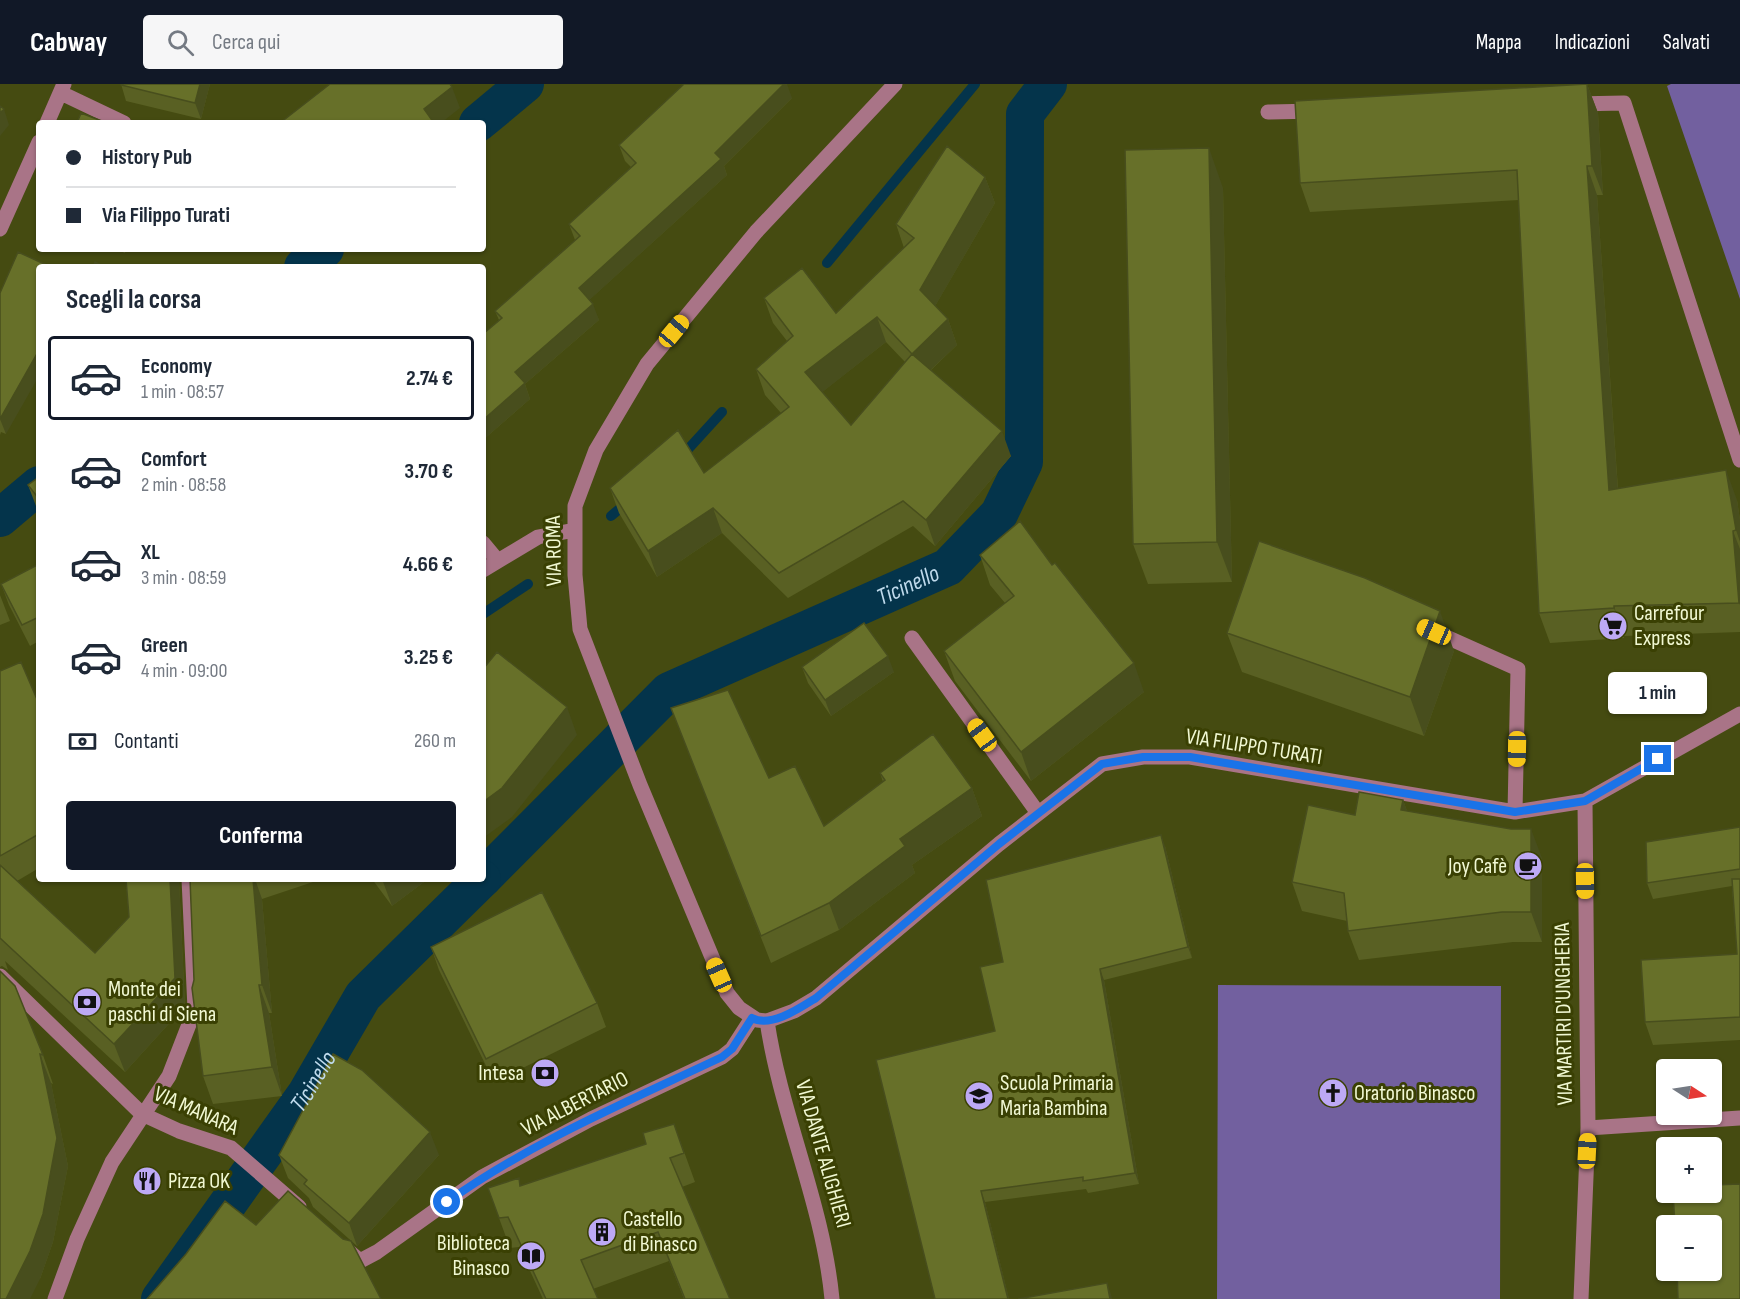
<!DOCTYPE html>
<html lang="it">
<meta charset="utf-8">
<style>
:root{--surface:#fff;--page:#f6f6f7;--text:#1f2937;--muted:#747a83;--line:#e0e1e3;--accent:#111827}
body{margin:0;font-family:"Sofia Sans Condensed",sans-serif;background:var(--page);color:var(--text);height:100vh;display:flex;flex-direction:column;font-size:22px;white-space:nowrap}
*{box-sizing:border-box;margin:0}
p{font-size:20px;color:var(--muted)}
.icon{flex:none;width:33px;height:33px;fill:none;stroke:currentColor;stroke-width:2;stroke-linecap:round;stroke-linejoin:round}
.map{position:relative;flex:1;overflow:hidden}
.details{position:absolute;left:36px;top:180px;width:450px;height:618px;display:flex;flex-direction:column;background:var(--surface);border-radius:6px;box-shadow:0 2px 4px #0004}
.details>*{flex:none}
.hud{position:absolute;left:36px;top:36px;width:450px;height:132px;border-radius:6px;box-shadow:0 2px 4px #0004;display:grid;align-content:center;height:132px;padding:0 30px;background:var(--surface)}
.needle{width:39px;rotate:102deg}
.fabs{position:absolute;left:1656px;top:975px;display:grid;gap:12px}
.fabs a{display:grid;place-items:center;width:66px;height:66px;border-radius:6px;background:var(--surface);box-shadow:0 2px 4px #0004;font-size:30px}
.end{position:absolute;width:27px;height:27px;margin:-14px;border:8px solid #1a73e8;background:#fff;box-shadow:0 0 0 3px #fff}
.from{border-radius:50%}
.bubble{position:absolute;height:42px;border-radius:6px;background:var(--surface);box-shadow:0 2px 4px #0004;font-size:20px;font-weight:700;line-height:42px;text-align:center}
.car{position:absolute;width:18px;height:36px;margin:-18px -9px;border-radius:8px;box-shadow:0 0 4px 2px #0007;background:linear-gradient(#f5c518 24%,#345 0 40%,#f5c518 0 76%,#345 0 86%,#f5c518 0)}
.hud b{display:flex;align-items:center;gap:21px;height:57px;font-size:22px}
.hud b+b{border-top:2px solid var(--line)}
.hud i{width:15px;height:15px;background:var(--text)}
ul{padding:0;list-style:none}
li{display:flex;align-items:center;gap:18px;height:84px;margin:0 12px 9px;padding:0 18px;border:3px solid transparent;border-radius:6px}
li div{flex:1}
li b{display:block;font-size:22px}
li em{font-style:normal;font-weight:700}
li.current{border-color:var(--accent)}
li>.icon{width:54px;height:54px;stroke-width:1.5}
h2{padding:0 30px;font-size:27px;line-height:72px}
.pay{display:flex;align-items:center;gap:15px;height:66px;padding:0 30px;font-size:22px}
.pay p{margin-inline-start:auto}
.cta{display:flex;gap:12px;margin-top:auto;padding:12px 30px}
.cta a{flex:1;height:69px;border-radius:6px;background:var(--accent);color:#fff;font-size:24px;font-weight:700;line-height:69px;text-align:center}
header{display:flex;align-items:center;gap:36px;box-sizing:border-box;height:84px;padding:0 30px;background:var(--accent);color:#fff}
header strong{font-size:28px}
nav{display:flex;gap:33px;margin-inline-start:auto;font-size:21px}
.search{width:420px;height:54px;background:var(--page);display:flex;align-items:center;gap:15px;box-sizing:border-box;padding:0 21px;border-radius:6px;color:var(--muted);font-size:22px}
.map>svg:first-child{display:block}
</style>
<header>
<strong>Cabway</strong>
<div class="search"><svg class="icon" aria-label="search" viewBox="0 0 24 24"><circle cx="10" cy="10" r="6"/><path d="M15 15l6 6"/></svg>Cerca qui</div>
<nav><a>Mappa</a><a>Indicazioni</a><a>Salvati</a></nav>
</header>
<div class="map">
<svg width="1740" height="1215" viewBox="0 0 1740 1215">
<rect width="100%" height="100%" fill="#454b11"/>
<path fill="#72609f" d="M1671,0H1740V215L1667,2Z
M1218,901L1501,902L1500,1215H1217Z"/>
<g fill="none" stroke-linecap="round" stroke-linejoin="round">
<path stroke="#04344b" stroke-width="10" d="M827,179L975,0
M680,374L722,328
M611,432L629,417
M483,530L528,500"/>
<g stroke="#04344b" stroke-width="38">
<path d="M478,39L525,0"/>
<path d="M303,183L325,165"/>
<path d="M0,434L39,401"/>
<path id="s1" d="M483,794L669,607L948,483L999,430L1024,378L1025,30L1048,0"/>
<path id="s2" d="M160,1215L306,1010L363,912L482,795"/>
</g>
<path stroke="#a97487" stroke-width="15" d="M895,0L756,148L647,280L596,366L575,422V491L580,545L640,701L727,909L739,924L757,936L767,937L794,927L816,914L999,760L1102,680L1143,673H1190L1515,728L1585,717L1740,630
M61,9L124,39
M1574,20L1624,19L1740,376
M1268,28L1316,27
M47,39L64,0
M0,145L39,58
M483,459L498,477
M483,486L538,453L575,446
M1433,547L1518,585L1515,728
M912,554L1038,729
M0,892L142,1030L179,1047L231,1064L299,1123
M767,937C781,1031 823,1120 832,1215
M1588,1044L1740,1034
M346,1165L360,1177L377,1168L482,1093L591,1035L722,973L732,965L752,934
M55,1215L77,1155L112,1078L169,992L195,925L189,795
M1581,1215L1588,1044L1585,717"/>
</g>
<path fill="#596023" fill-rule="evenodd" d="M121,0H210L201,35L126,17Z
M1587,0L1598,29L1603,111H1597L1618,404L1737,416L1740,436V548L1624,552V554L1550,559L1539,529L1519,116L1310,128L1300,99Z
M792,14L724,82L727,91L589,216L599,236L525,300L530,315L483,356V250L499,236L495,227L575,156L569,140L631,83L625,77L619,61Z
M985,93L995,119L935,222L948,235L957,261L931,286L1011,372L935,462L913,442L788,514L722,449L657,493L619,429L610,404L704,389L781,329L765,311L756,285L787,257L773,239L764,214L836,229L904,164L896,140ZM886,258L905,278L851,341L822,308Z
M1223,104L1232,498L1148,500L1133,460Z
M115,165H126L125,169Z
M0,209L6,350L1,348L0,351Z
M39,393V426L36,422L28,401Z
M980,471L1144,608L1031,697L955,597L944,567L1005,519L990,501Z
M39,480V557L30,562L9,521L1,500Z
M0,511L10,537L0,541Z
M1227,549L1454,567L1424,652L1242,588Z
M802,583L894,588L831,632L808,599Z
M0,587L39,620V784L17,797L95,869L129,833L126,795H179L185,922L125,988L5,877L8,886L2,882L0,883Z
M671,624L769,694L824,742L883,698L880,689L972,704L982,732L912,781L915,789L839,846L771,879Z
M1403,716L1407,727L1542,774V858H1513L1359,876L1348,847L1347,837L1302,827L1292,798L1355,731Z
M1740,743V956L1653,961L1645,938L1737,870L1732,802L1653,815L1647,799Z
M1165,762L1192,874L1104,896L1139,1100L1088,1109L1086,1105L985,1118L1009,1215H935L995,947Z
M190,795H322L262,815L272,929H269L282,1012L213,1020L203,992L194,896Z
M372,795H428L392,822Z
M431,863L597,919L606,943L494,998L439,886Z
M0,887L43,971L53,1000L51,999L68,1082L53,1158L40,1195Z
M674,1040L695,1098L682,1103L730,1215H684L669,1177L593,1205L598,1215H543L519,1163L510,1164L488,1104L522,1101L646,1060Z
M279,1071H439L357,1162L313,1123L309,1114L288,1094Z"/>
<path fill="#484e1d" d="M200,0H210L201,35L195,19Z
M784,0H787L792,14L724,82L727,91L585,220L579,204Z
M1587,0L1598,29L1603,111L1592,82Z
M452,3L460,24L441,39H429L424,25Z
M4,25L9,41L0,52V29Z
M1209,64L1223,104L1232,498L1217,458Z
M1587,82L1597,111L1620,435L1609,406Z
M985,93L995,119L930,231L920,206Z
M593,220L599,236L525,300L530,315L483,356V336L515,288Z
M877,233L886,258L815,314L805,288Z
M948,235L957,261L921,295L912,270Z
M39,266V292L6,350L0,335Z
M1002,347L1011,372L935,462L926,436Z
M1726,386L1737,416L1740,436V458L1736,446Z
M713,424L722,449L657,493L648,467Z
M1733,447L1740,465V521L1739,519Z
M1614,522L1624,552V554L1614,524Z
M1440,527L1454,567L1424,652L1410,613Z
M888,572L894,588L831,632L825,616Z
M1134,579L1144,608L1031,697L1021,668Z
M567,623L577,651L512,733L483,754V718Z
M972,704L982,732L912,781L915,789L839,846L829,819L900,755Z
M1403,716L1414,745L1401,726Z
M1531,745L1542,774V858L1531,828Z
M1161,751L1165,762L1192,874L1188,863Z
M170,795H179L185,922L125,988L114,960Z
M253,795H255L262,815L272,929L262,901Z
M382,795H428L392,822Z
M1100,885L1104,896L1139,1100L1135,1089Z
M259,901L269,929L282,1012L272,983Z
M40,970L51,999L68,1082L53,1158L40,1195L30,1215H6Z
M430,1048L439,1071L357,1162L349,1139Z
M981,1107L985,1118L1009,1215H1008Z
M1107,1199L1111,1210L1112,1215H1110Z"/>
<path fill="#677029" stroke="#484e1d" stroke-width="1.5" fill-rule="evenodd" d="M121,0H200L195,19L121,1Z
M330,0H450L452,3L424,25L434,39H280Z
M684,0H784L715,69L721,75L579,204L593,220L515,288L525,299L483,336V250L502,234L495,227L580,152L569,140L636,79L619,61Z
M1587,0L1592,82H1587L1609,406L1726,386L1736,446L1733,447L1739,519L1614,522V524L1539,529L1517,86L1300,99L1295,17Z
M0,22L4,25L0,29Z
M81,29L107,39H77Z
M947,62L985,93L920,206L948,235L912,270L1002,347L926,436L903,417L779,489L713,424L648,467L610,404L678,346L704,389L789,323L756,285L793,252L764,214L802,184L836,229L914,154L896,140ZM877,233L912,270L851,341L805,288Z
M1209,64L1217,458L1133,460L1125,66Z
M18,168L51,183H39V266L0,335V209Z
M95,178L105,183H93Z
M39,393V415L28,401Z
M1020,437L1052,481L1055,479L1134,579L1021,668L944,567L1014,512L980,471Z
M1259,457L1365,494L1440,527L1410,613L1227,549Z
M39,480V533L22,541L1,500Z
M864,539L888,572L825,616L802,583Z
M497,568L567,623L502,704L483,718V585Z
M21,578L39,620V750L0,772V587Z
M728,606L769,694L795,682L824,742L885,696L880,689L933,650L972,704L900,755L905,762L829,819L761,852L671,624Z
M1359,708L1403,716L1401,726L1511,745H1531V828H1502L1348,847L1344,809L1292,798L1308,721L1355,731Z
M1740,743V785L1647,799L1646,758Z
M1161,751L1188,863L1100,885L1135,1089L1083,1097V1093L981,1107L1008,1215H935L876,976L995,947L980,883L1003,878L986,796Z
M0,781L95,869L129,833L126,795H170L175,894L114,960L0,854Z
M190,795H253L262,901H259L272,983L203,992L192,904L194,896Z
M1732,795H1740V933L1645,938L1641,876L1737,870Z
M542,808L597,919L486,975L431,863Z
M0,887L15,902L43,971L40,970L57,1054L43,1130L30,1167L6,1215H0Z
M333,970L362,986L430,1048L349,1139L304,1100L307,1096L279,1071Z
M674,1040L684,1069L670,1074L730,1215H685L658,1148L581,1176L598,1215H546L508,1133L499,1134L488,1104L519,1094L520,1102L646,1060L643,1049Z
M1740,1100V1215H1678L1677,1186H1712V1142H1675L1673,1108H1712V1101Z
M288,1107L343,1155L351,1157L381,1215H147L186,1170L225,1117L256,1141Z
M1107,1199L1110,1215H1018Z"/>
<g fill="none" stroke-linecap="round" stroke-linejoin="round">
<path stroke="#1a73e8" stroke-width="8" d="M447,1118C531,1058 629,1017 722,973L732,965L752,934C771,944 800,924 816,914L999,760L1102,680L1143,673H1190L1515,728L1585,717L1658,675"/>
</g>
<defs>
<g id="supermarket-disc" transform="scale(1.5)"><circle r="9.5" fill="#bda9f5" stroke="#3a4003"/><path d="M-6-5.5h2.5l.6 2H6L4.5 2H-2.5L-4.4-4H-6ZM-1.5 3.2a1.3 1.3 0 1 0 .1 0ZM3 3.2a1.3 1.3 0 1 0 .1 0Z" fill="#111"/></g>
<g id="cafe-disc" transform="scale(1.5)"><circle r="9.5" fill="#bda9f5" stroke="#3a4003"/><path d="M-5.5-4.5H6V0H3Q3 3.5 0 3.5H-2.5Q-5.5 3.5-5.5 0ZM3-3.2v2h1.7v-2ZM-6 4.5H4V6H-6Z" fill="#111"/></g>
<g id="bank-disc" transform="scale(1.5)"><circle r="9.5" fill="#bda9f5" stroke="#3a4003"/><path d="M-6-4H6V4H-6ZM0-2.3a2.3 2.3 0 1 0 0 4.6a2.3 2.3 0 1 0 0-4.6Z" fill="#111"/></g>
<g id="church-disc" transform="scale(1.5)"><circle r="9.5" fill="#bda9f5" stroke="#3a4003"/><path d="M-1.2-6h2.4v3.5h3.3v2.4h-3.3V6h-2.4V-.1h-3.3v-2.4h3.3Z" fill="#111"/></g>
<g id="school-disc" transform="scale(1.5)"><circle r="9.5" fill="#bda9f5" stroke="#3a4003"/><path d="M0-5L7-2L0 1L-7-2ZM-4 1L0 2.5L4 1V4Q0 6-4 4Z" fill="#111"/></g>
<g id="restaurant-disc" transform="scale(1.5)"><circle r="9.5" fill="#bda9f5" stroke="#3a4003"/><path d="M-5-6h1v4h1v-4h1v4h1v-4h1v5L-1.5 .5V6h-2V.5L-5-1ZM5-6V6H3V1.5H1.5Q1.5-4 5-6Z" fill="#111"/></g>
<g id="building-disc" transform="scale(1.5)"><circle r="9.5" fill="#bda9f5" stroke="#3a4003"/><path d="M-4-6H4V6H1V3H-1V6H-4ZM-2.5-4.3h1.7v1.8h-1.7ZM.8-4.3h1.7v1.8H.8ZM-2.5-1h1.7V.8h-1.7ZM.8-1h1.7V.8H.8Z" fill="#111"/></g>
<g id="library-disc" transform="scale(1.5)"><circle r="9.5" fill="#bda9f5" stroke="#3a4003"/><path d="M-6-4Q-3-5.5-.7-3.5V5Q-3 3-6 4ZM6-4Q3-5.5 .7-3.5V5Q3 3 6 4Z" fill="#111"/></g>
</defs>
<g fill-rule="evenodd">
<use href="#supermarket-disc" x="1613" y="542"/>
<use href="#cafe-disc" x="1528" y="782"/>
<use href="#bank-disc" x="87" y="918"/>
<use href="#bank-disc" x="545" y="989"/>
<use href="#church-disc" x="1333" y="1009"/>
<use href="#school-disc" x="979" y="1012"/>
<use href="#restaurant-disc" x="147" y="1097"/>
<use href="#building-disc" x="602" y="1148"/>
<use href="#library-disc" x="531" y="1172"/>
</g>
<g text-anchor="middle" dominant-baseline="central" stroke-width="6" stroke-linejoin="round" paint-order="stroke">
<g font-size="22" fill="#f1f8d3" stroke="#3a4003">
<text transform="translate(554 467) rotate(-91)">VIA ROMA</text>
<text transform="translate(1254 663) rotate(9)">VIA FILIPPO TURATI</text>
<text transform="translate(1564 930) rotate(-91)">VIA MARTIRI D'UNGHERIA</text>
<text transform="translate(575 1020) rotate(-27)">VIA ALBERTARIO</text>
<text transform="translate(196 1027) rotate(24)">VIA MANARA</text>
<text transform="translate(823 1070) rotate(74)">VIA DANTE ALIGHIERI</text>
</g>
<g font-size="22" fill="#f1f8d3" stroke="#3a4003" text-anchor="start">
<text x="1634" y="529">Carrefour<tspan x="1634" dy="25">Express</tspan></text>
<text x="1507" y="782" text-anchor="end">Joy Cafè</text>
<text x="108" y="905">Monte dei<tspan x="108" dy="25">paschi di Siena</tspan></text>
<text x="524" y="989" text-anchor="end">Intesa</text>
<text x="1000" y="999">Scuola Primaria<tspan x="1000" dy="25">Maria Bambina</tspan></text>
<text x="1354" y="1009">Oratorio Binasco</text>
<text x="168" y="1097">Pizza OK</text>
<text x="623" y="1135">Castello<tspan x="623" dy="25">di Binasco</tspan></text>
<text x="510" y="1159" text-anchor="end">Biblioteca<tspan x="510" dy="25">Binasco</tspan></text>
</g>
<g font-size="24" font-style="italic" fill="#bfdaec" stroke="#3a4003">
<text stroke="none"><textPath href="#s1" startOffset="525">Ticinello</textPath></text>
<text stroke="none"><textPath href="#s2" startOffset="266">Ticinello</textPath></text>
</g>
</g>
</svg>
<div class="fabs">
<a><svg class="needle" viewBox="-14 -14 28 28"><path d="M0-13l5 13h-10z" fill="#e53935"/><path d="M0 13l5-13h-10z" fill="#747a83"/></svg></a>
<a>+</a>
<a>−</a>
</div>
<i class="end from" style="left:447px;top:1118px"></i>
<i class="end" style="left:1658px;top:675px"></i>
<div class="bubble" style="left:1608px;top:588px;width:99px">1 min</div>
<i class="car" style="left:674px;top:247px;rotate:40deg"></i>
<i class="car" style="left:1434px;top:548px;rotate:294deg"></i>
<i class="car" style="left:982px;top:651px;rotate:324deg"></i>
<i class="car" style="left:1517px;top:665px;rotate:181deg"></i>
<i class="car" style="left:1585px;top:797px;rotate:179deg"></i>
<i class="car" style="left:719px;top:891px;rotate:336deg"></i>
<i class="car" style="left:1587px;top:1067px;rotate:3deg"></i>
<div class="hud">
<b><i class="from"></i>History Pub</b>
<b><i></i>Via Filippo Turati</b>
</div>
<section class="details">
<h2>Scegli la corsa</h2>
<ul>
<li class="current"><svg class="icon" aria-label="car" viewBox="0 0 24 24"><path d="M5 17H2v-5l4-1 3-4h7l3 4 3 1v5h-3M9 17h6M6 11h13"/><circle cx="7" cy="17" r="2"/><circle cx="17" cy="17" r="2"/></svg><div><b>Economy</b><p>1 min · 08:57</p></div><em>2.74 €</em></li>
<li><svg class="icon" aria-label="car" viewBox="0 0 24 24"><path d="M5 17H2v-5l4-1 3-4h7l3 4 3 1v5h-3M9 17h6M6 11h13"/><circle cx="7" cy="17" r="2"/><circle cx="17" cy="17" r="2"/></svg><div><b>Comfort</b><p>2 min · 08:58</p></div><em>3.70 €</em></li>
<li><svg class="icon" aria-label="car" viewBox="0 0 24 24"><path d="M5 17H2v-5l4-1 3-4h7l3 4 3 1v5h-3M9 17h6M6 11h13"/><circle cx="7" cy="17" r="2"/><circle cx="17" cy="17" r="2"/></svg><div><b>XL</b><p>3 min · 08:59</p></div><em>4.66 €</em></li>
<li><svg class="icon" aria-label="car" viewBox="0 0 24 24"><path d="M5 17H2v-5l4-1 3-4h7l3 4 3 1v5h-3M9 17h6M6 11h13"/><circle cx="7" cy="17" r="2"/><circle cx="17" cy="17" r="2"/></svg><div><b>Green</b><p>4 min · 09:00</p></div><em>3.25 €</em></li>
</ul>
<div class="pay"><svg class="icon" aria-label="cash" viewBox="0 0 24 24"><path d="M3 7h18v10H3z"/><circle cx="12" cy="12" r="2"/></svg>Contanti<p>260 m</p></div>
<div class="cta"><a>Conferma</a></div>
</section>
</div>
